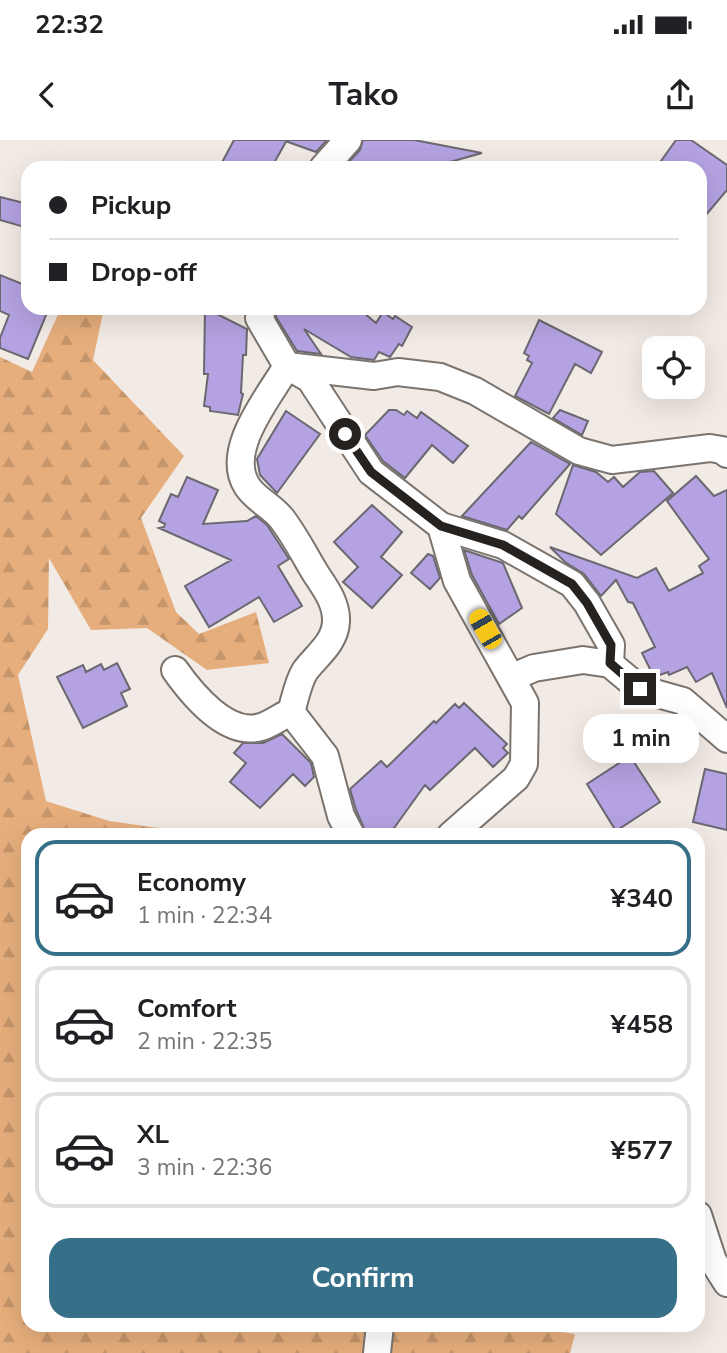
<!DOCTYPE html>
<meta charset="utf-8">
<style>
:root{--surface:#fff;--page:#f2f2f2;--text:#202124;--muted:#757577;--line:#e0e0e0;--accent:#366f88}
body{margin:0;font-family:"Nunito Sans",sans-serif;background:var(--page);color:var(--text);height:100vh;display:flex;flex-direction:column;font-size:26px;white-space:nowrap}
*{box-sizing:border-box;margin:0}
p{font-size:23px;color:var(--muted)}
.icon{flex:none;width:38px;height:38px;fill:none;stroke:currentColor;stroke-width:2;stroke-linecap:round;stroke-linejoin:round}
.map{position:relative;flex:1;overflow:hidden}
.drawer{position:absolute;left:21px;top:688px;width:684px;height:504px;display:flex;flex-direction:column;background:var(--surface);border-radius:21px;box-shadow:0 7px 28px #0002}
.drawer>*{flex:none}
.banner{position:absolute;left:21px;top:21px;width:686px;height:154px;border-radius:21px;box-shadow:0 7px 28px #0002;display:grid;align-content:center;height:154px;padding:0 28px;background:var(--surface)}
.tools{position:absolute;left:642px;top:196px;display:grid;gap:14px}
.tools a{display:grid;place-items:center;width:63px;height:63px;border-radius:14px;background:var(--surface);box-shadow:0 7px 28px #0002;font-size:35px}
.end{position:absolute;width:32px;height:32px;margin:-16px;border:9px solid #252220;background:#fff;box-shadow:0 0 0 4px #fff}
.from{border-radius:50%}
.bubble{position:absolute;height:49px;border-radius:21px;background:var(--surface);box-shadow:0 7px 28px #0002;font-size:23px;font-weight:700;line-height:49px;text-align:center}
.car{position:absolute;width:21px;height:42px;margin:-21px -10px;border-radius:9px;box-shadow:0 0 5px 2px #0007;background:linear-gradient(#f5c518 24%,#345 0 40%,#f5c518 0 76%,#345 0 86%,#f5c518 0)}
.banner b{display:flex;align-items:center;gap:24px;height:66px;font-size:26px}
.banner b+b{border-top:2px solid var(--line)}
.banner i{width:18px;height:18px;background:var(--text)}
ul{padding:12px 0 0;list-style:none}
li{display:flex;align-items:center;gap:21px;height:116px;margin:0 14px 10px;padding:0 14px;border:4px solid var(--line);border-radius:21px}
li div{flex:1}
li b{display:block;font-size:26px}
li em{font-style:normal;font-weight:700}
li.current{border-color:var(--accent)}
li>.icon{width:63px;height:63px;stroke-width:1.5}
.cta{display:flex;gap:14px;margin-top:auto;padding:14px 28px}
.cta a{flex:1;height:80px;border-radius:21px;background:var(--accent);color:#fff;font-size:28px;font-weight:700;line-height:80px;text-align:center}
.status{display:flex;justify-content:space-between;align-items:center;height:49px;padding:0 35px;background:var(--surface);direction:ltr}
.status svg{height:19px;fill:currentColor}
header{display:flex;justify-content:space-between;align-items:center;height:91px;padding:0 28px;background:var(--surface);font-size:32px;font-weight:700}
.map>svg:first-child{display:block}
</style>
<div class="status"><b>22:32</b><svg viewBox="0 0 49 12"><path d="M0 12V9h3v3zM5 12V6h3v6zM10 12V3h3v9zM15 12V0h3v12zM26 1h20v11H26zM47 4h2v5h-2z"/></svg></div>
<header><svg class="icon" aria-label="back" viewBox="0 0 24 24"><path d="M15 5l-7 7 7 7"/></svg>Tako<svg class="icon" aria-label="share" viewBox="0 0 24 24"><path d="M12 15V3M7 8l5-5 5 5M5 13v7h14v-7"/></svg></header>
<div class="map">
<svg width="727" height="1213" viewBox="0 0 727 1213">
<defs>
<pattern id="forest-firs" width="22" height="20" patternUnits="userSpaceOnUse" patternTransform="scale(1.75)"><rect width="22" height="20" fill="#e6ae7c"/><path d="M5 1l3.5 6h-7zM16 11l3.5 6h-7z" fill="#c5956b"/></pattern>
</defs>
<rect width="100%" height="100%" fill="#f2eae4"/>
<path fill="url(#forest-firs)" d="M61,168H104L93,220L184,316L141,378L176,472L199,494L256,472L269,523L207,530L147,488L91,490L49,418L48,489L18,535L46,661L109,681L208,695H28V1185H529L534,1188L575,1194L570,1213H0V217L32,232Z"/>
<path fill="#b4a2e2" stroke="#6a6870" stroke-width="2" d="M234,0H287L274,23L271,22L268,28H219Z
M288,0H327L316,12L288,2Z
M363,0H414L482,13L439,25V28H357L347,24L360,10Z
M676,0H691L727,25V50L700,82V28H656Z
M0,57L28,64V88L0,80Z
M28,131V168H49L28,219L0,208V198L9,175L0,171V135L22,144Z
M205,168L247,189L246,215H243L241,253L243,254L238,275L210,271V267L204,266L208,234H204Z
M278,168H358L376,183L383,172L393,179L395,176L412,187L402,206L399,204L390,217L379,212L374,220L351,217L304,189L321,214L297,211L276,177Z
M539,180L602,212L591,233L575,224L549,274L515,256L532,223L527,220L529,216L524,213Z
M389,270H396L404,275L407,271L417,278L421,272L468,306L453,323L432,305L405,338L383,321L365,295Z
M560,270L588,281L582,295L553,278Z
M286,271L320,294L277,353L260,335L257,319Z
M531,302L570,324L522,379L519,376L507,390L462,376Z
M573,325L596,332L608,342L614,337L623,347L640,332L654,331L673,353L601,415L556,374Z
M696,336L714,356L727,350V568L712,533L696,542L687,527L669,535L668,532L654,537L642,513L655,507L633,463L628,462L616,440L601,456L584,434L565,422L550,407L637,438L656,428L669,451L703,433L699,426L709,419L667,361Z
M187,337L218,350L203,384L247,381L256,376L267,385L289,419L278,426L302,466L274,482L259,457L209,487L185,446L231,420L159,388L164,387L165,384L159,381L171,354L178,357Z
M372,365L402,392L381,417L402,435L372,468L343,442L358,427L334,402Z
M464,410L503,423L522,468L499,484L472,435Z
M428,414L433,416L440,438L430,449L411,433Z
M117,523L130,549L121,553L127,566L83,588L57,537L83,525L86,532L101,524L104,530Z
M464,563L507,604L503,608L508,613L493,627L475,608L430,650L425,645L389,695H367L356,670L350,649L381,621L387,627L434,581L436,583L455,564L459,568Z
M282,594L311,623L314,637L305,646L293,634L260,668L230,642L246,623L234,613L243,603H263Z
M630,616L660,662L616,691L587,644Z
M705,629L727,634V690L693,682Z"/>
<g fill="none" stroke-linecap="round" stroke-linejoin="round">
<g stroke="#7b746e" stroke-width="30">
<path id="minor" d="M323,28L348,0
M263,168L259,178L287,226L310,239L371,332L441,386L503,405L572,444L587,463L611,505L610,524
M441,386L457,441L525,563L524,624L516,638L451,695
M175,530C192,554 227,597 261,587C271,584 281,576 291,572L325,616L341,676L351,695
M513,537L534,528L583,520L610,524L640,549L683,561L727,599
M291,572C295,559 298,542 305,531C316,516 335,503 336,482C337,464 326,449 316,434C305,416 295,396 282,379C272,366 256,360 247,346C224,310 269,257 287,226L374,236L398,232L440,237L475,251L579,311L612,320L710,308L722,310L727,314
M698,1075L713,1121L727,1143
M377,1213L380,1185"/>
</g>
<use href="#minor" stroke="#fff" stroke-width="26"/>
</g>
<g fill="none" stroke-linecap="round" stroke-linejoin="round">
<path stroke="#252220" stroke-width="9" d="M345,294L371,332L441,386L503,405L572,444L587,463L611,505L610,523L640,549"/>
</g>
</svg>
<div class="tools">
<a><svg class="icon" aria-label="locate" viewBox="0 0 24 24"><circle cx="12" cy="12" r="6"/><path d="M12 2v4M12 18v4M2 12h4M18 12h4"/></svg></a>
</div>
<i class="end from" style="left:345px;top:294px"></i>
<i class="end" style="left:640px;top:549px"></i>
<div class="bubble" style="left:583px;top:574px;width:116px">1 min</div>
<i class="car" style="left:485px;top:489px;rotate:330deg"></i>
<div class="banner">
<b><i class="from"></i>Pickup</b>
<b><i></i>Drop-off</b>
</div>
<section class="drawer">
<ul>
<li class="current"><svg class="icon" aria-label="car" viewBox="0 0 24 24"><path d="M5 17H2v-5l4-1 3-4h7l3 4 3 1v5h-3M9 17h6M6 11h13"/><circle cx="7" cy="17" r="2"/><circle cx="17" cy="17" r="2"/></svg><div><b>Economy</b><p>1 min · 22:34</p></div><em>¥340</em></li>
<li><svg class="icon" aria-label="car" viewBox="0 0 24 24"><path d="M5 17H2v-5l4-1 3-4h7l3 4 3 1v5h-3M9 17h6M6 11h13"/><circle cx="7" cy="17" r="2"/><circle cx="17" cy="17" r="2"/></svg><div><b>Comfort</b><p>2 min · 22:35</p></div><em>¥458</em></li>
<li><svg class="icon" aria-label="car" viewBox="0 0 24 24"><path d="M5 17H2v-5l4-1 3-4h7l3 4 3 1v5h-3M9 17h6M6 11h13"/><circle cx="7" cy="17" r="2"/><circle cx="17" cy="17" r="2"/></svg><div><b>XL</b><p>3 min · 22:36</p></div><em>¥577</em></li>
</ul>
<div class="cta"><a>Confirm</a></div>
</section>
</div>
